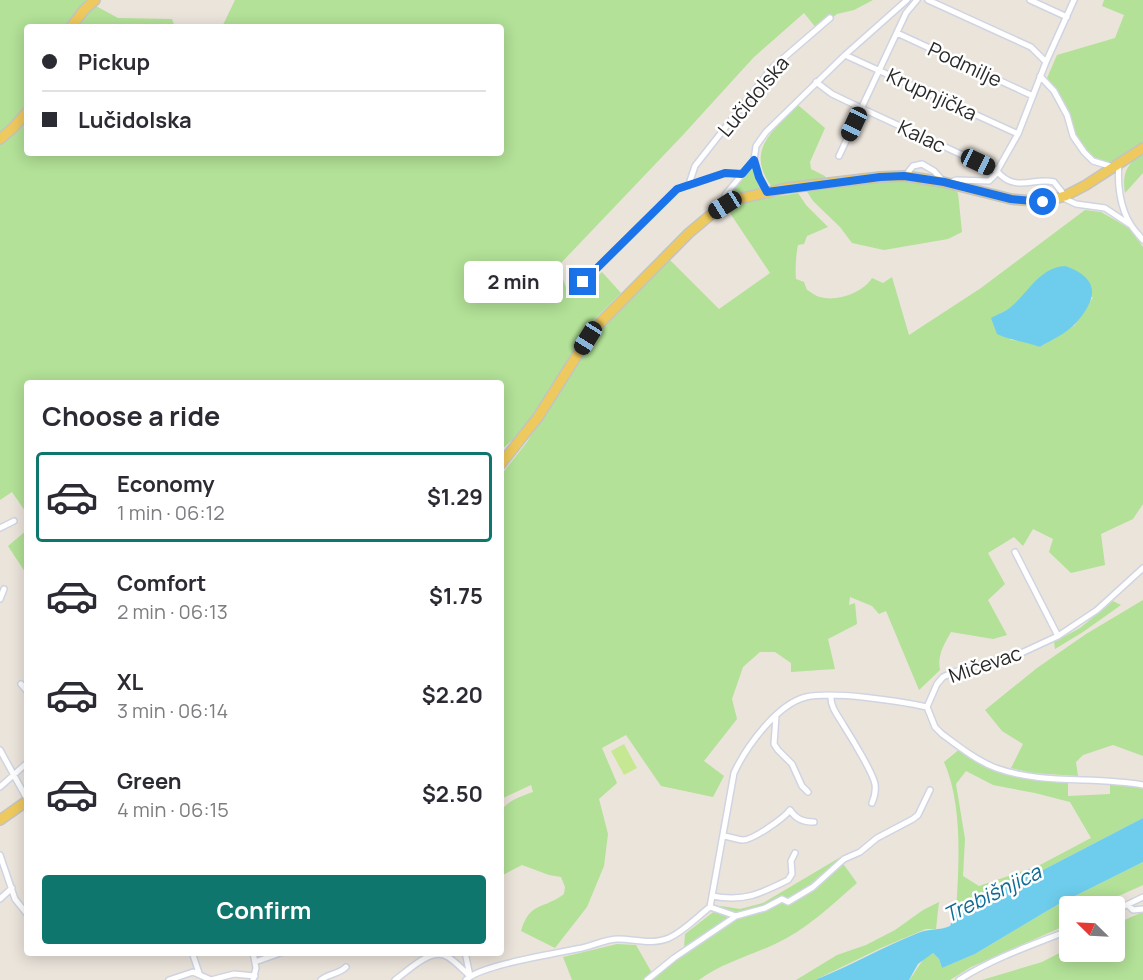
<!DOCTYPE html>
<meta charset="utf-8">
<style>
:root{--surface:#fff;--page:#f2f2f3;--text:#2b2b33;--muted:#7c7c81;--line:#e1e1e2;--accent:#0f766e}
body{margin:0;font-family:Manrope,sans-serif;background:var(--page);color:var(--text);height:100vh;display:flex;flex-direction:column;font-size:22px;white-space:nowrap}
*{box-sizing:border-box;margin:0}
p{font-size:20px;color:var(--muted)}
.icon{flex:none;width:33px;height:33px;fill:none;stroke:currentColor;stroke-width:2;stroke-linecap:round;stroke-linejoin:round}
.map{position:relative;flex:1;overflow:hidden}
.details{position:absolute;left:24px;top:380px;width:480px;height:576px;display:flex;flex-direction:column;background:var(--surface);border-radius:6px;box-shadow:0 3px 15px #0003}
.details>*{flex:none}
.banner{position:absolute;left:24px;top:24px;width:480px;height:132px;border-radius:6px;box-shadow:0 3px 15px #0003;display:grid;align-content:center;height:132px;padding:0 18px;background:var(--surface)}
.needle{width:39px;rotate:294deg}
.fabs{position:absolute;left:1059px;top:896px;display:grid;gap:12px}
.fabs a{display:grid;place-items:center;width:66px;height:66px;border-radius:6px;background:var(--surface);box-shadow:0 3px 15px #0003;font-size:30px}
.end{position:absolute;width:27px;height:27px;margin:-14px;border:8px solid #1a73e8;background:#fff;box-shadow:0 0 0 3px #fff}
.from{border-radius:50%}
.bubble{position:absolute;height:42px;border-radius:6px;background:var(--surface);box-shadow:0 3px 15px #0003;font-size:20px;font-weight:700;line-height:42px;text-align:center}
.car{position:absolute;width:18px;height:36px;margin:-18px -9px;border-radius:8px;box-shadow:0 0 4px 2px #0007;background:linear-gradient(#222 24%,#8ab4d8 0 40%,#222 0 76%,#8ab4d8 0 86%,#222 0)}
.banner b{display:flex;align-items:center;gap:21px;height:57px;font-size:22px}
.banner b+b{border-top:2px solid var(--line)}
.banner i{width:15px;height:15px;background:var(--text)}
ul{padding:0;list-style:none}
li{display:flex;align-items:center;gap:18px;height:90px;margin:0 12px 9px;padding:0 6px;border:3px solid transparent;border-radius:6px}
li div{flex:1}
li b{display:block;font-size:22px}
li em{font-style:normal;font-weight:700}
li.current{border-color:var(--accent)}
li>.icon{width:54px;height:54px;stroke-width:1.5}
h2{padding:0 18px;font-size:27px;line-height:72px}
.action{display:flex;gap:12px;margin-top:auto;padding:12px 18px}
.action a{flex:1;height:69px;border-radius:6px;background:var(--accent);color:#fff;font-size:24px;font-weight:700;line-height:69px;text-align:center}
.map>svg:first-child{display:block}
</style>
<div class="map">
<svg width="1143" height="980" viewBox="0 0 1143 980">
<rect width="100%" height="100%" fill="#ebe4db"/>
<path fill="#b2e197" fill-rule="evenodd" d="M0,0H85L118,18L172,19L175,27H27V153H501V27H222L235,0H873L854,10L837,14L817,29L804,13L754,57L682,136L562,262L560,271L567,290L577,296L602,272L621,293L590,324L536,411L517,436L501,450V382H27V514L12,492L0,500Z
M1104,0H1143V144L1116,162H1107L1091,156L1073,131L1069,113L1047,78L1057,55L1115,38L1124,15L1102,6Z
M798,105L825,128L810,162L811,169L825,176L826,181L772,187C744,150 774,130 798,105Z
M1143,153V173L1125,193C1122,174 1126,164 1143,153Z
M752,167L762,188L760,190L732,199L729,194Z
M894,178L911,179L953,188L958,193L962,232L948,239L884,250L852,243L840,227L813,201L806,190Z
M798,193L806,205L828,227L807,236L804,244L798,245C796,254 795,270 796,279L804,282L807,290C811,292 815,296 820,297C836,302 863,293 872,278L883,283L892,277L909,335L981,288L1085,210L1101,212L1129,228L1143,247V504L1133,519L1101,534L1105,565L1071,573L1049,552L1053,539L1033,529L1023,546L1014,537L988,553L1005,584L988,600L1007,635L993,639L951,632C944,645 937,655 940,670L919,690L886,611L879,614L872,606L850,597L849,605L855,603L857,624L828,639L835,669L791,672V663L775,652H760L743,667L732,699L737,719L704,761L724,776L713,797L661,786L626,735L602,748L617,783L599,799L608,834L604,866L587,907L555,948L521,931C530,901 543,910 564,894L565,887L561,877L549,875L522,865L503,875L501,893V811C508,800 522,796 533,792L531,785L501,799V475L527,442L582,353L595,336L669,259L719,309L770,273L728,210L745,202ZM1093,297L1075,325L1040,347L1025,341L1011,340L992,318L1011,308Z
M27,530V575L8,546Z
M1143,600V756L1113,745L1083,755L1076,762L1078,776L1032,773L1011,768L1023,744L1002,731L985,710L1037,668L1086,634Z
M1113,601L1121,605L1083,632L1055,649L1054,642L1080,628Z
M961,748L994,767L1068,780V796L1110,794V780L1143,785V818L1041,871L975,898L956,911C959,865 963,805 944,762ZM966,771L993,785L1035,793L1070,802L1091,838L1038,866L979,886L963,876L965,839L956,784Z
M839,858L857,883C832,905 806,930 775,944C749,956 722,963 699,980H572L563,957L617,944L636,945L652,973L684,948L685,934L721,906L740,909L763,903Z
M1143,862V885L1110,900L1104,906H1070L1069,924L971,967L950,980H909C918,970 919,960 933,953L939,959L942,968L975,954L1057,905Z
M939,902L936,929H926L881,948L815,980H796L837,955L866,945L895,930L923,910Z
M1143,912V980H982L1042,962L1069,948L1070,951H1114L1115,924Z"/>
<path fill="#c6e893" d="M624,744L637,768L624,775L611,751Z"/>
<path fill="#6ecdec" d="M1065,266C1100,278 1098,298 1076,323C1067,333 1051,340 1040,347C1025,341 1011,341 997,334L991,318C998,314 1007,311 1012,306C1029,291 1041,267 1065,266Z
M1143,818V862L1057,905L975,954L942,968L939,959L933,953L918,964L909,980H815C850,966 883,947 918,933C930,928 939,931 950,926L956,911L975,898L1041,871Z"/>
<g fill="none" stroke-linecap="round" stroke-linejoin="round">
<g stroke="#d0d4e2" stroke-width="8">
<path id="minor" d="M928,0L1031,47L1046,62
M1030,0L1067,17
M897,33L1033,96
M845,55L1018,134
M1040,76L1054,91L1067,115L1073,136L1084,152L1093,161L1113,167
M816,82L832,94L861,108L997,171
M839,156L906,13L917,0
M754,160L759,177L767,192
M1119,164C1117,184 1120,208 1131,225C1134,230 1139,235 1143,240
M905,176L913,166L922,164L934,171L942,180
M950,182L957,180L989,181L998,172
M689,184L695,166L772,68L830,18
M1065,196L1054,182C1034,177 1014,193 997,171L1018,134L1046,62L1074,0
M1061,197L1076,204L1105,208L1129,224
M725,205V195L754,160L756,146L766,132L845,55L907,0
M583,282L677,189L725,173L742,174
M0,528L14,521
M1015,552L1058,636
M0,599L4,589
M21,684L27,691
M831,696C830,707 839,717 844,726C851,737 873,773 875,784C876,791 875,796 872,803
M927,707L937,684L943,677L954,672L1017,655L1058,636L1097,610L1143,568
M776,716L774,744L778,750L792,764L802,786L808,792
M0,750L27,799
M0,787L27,763
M724,836C730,837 736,839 742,840C752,841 784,818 790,810C796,819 803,822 814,822
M0,855L15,899L27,914
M712,896C744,902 760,894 788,880L792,874L791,861L795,853
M0,899L12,888
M1128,905L1133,910L1143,909
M710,907L736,916L765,908L782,899L788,902L813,887L844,859L860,852L877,838L913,819L918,815L930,790
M1114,911L1143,897
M192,952L199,973
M253,952L256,968L253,980
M255,962L283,952
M169,980L193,972L211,980L234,974L255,976
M321,980C329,973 338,975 346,967
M395,980C408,971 432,946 448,957C456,962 463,970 470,976L465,952
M466,980C480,965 559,953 582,948C594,945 607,939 618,939C635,939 653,945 669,938C684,931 697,917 710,907L734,773C746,747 777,704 806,697C834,691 899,701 927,707L935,727L942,734C958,746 977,761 996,768C1043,785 1095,776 1143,785
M647,980L674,958L736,916
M959,980C993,958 1032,945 1070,930"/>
</g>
<g stroke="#c3c3c3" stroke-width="12">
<path id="primary" d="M71,27L84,10L95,0
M0,139L13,128L27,112
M501,464L538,417L588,338L599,324L689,233L714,212L738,199L787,188L880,177L905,176L943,182L1011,199L1043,202L1065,196L1086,185L1143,148
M0,820L27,801"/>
</g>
<use href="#minor" stroke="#fff" stroke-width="5"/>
<use href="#primary" stroke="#eec95d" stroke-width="9"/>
</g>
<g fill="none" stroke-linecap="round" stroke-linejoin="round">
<path stroke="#1a73e8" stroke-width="8" d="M583,282L677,189L725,173L742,174L754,160L759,177L767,192L880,177L904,176L944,182L1011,199L1043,202"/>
</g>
<g text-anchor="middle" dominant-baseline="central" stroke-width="5" stroke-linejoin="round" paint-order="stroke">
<g font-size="20" fill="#292929" stroke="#fff">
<text transform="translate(965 64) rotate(25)">Podmilje</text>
<text transform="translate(932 94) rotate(25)">Krupnjička</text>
<text transform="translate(753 96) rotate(-50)">Lučidolska</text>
<text transform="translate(922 136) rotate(25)">Kalac</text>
<text transform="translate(985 664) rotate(-19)">Mičevac</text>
</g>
<g font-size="21" font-style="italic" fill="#0f6b96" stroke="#fff">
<text transform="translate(992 893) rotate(-26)">Trebišnjica</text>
</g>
</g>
</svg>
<div class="fabs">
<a><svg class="needle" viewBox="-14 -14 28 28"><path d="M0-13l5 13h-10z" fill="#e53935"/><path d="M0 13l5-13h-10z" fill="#7c7c81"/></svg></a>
</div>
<i class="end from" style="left:1043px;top:202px"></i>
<i class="end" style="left:583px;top:282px"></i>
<div class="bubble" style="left:464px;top:261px;width:99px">2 min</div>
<i class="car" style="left:854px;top:124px;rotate:205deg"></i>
<i class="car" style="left:978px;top:162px;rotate:115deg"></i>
<i class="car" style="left:725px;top:205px;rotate:238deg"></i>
<i class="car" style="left:588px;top:338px;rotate:212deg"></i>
<div class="banner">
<b><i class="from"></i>Pickup</b>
<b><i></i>Lučidolska</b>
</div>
<section class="details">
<h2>Choose a ride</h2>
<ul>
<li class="current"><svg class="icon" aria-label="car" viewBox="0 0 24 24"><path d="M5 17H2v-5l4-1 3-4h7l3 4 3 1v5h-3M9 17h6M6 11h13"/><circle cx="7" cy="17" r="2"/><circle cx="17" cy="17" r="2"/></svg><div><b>Economy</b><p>1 min · 06:12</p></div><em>$1.29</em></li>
<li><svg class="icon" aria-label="car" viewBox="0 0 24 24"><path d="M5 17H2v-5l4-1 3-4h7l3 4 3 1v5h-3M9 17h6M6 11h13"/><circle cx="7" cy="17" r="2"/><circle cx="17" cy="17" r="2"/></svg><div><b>Comfort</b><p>2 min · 06:13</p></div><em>$1.75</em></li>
<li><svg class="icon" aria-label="car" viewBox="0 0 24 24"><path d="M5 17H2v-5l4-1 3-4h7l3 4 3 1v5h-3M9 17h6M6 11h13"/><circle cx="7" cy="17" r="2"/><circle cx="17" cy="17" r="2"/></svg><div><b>XL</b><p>3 min · 06:14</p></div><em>$2.20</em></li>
<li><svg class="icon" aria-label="car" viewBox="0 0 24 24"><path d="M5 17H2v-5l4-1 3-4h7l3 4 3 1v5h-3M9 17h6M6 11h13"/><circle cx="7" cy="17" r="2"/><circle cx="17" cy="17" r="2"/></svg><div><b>Green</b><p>4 min · 06:15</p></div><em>$2.50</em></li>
</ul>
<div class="action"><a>Confirm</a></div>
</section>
</div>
